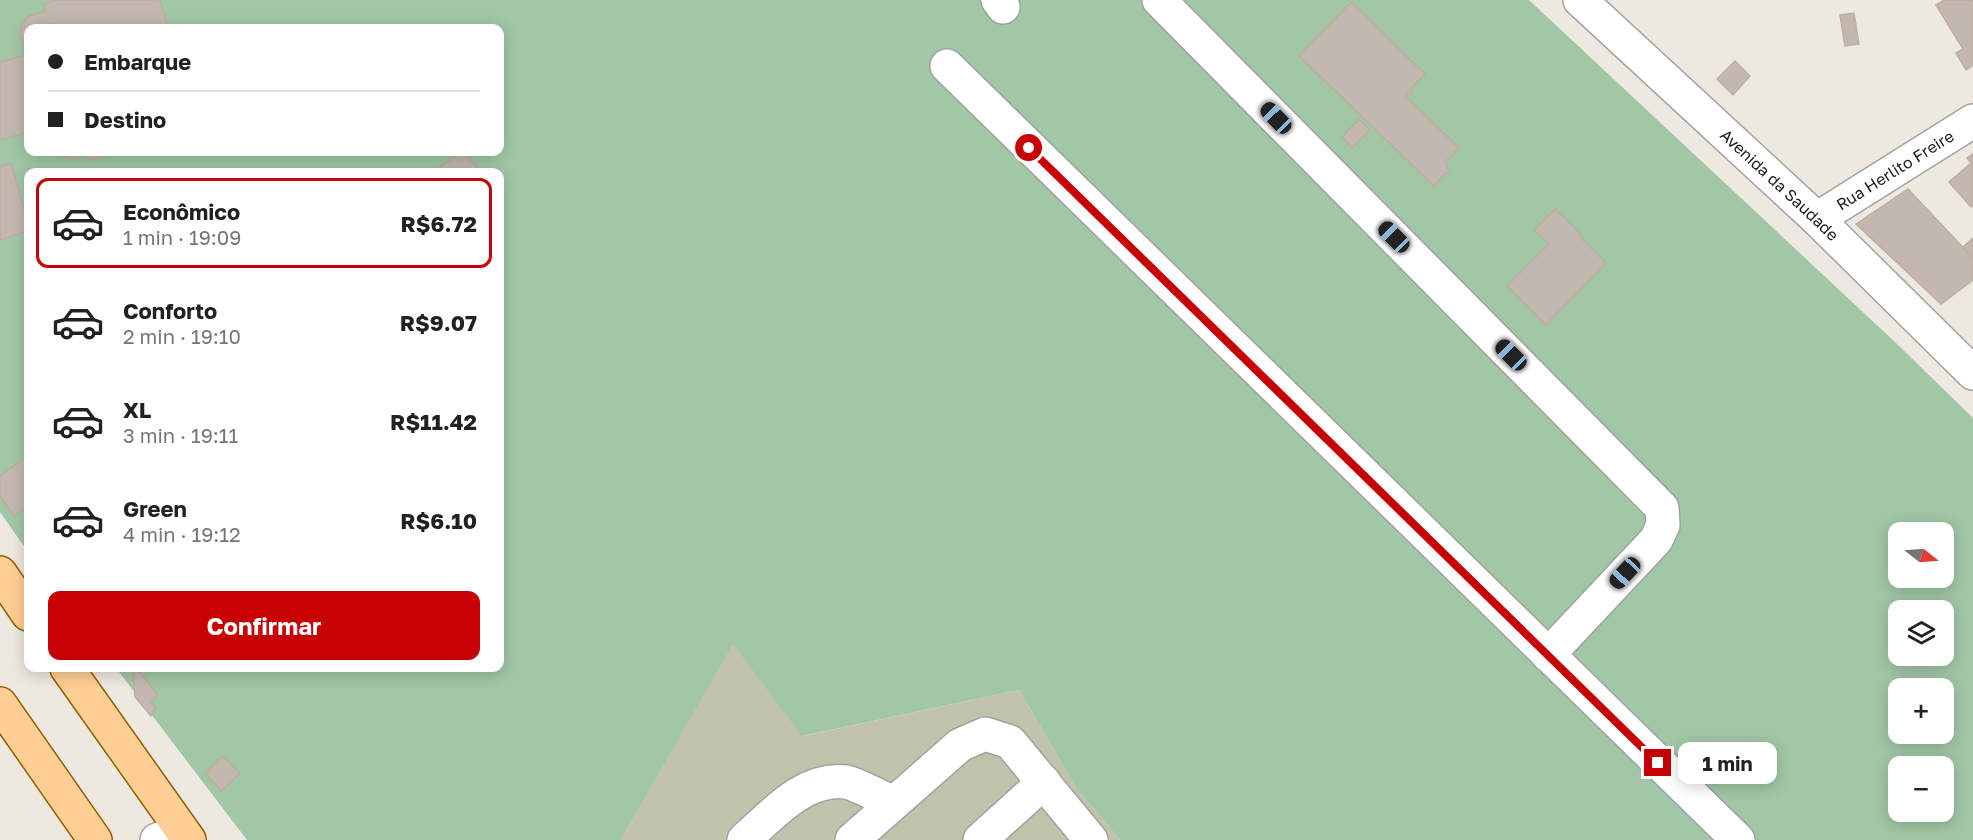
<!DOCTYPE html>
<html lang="pt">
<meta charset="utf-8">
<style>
:root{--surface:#fff;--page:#f2f2f2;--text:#202124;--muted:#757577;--line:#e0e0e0;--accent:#c70005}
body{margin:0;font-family:"Golos Text",sans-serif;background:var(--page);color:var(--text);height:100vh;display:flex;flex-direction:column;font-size:22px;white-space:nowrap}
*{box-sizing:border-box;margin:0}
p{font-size:20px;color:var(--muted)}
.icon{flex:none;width:33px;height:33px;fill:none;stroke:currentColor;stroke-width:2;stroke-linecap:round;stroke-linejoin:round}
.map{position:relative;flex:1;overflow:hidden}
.sheet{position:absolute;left:24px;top:168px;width:480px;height:504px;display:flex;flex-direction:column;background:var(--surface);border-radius:12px;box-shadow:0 3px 15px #0003}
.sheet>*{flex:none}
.top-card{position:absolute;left:24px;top:24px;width:480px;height:132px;border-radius:12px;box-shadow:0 3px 15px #0003;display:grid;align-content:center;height:132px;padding:0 24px;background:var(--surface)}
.needle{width:39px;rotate:107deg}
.controls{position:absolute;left:1888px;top:522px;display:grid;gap:12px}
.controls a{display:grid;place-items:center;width:66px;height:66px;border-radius:12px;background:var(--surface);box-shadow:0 3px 15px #0003;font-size:30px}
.end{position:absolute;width:27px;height:27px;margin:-14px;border:8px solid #c70005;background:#fff;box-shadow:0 0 0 3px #fff}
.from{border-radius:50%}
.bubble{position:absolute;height:42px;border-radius:12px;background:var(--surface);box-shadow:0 3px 15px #0003;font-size:20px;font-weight:700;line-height:42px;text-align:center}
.car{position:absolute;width:18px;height:36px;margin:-18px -9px;border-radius:8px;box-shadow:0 0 4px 2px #0007;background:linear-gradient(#222 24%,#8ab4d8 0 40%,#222 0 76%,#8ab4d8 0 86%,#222 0)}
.top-card b{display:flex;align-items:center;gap:21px;height:57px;font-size:22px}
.top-card b+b{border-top:2px solid var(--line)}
.top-card i{width:15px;height:15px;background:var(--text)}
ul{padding:10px 0 0;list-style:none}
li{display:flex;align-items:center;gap:18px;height:90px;margin:0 12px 9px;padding:0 12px;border:3px solid transparent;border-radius:12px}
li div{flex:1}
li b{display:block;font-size:22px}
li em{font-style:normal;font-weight:700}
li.active{border-color:var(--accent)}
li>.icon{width:54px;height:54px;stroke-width:1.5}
.primary-button{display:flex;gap:12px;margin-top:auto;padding:12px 24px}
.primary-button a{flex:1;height:69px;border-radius:12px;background:var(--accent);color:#fff;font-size:24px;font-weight:700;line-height:69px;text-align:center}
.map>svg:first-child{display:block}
</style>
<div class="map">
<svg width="1973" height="840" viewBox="0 0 1973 840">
<rect width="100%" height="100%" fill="#ede9e0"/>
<path fill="#c2c1ac" d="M733,643L803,736L1019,690L1077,789L1120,840H621Z"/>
<path fill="#a1c7a6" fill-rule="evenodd" d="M0,0H1529L1896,343L1973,418V840H1120L1077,789L1019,690L802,736L733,644L621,840H247L116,668H500V172H28V552L0,512ZM28,28H500V152H28ZM1899,532H1944V578H1899ZM1899,610H1944V656H1899ZM1899,688H1944V734H1899ZM1899,766H1944V812H1899Z"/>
<path fill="#c2b8b0" stroke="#bfaea2" stroke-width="1.5" d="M58,0H160L168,28H47L51,26L50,24L36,28H28V132L0,140V62L26,55L20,33L22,24L29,16L46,11L44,4Z
M1944,0H1973V65L1966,70L1956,53L1963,49L1936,5Z
M1351,2L1425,74L1410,90L1413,93L1411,95L1408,92L1405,96L1459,148L1445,162L1448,166L1446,168L1449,170L1434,186L1299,56Z
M1854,13L1859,44L1845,46L1840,15Z
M1735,61L1750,76L1733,95L1717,79Z
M1359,119L1370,130L1352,148L1342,137Z
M57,152H120L90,160L88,154L71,159L60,155Z
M460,152H464L481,172H434Z
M1973,154V205L1971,207L1949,182L1971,163L1967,158Z
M11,163L28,223V231L0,240V167Z
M1908,189L1973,258V280L1941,304L1856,224Z
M1555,209L1581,234L1579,236L1606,263L1546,325L1507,286L1549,244L1534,230Z
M1973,238V258L1963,247Z
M24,459L28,465V506L14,516L0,496V476Z
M137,669L158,695L151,701L156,708L151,716L135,697L133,675Z
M222,756L240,773L222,791L205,774Z"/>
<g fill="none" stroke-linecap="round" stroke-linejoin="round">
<g stroke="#a2a2a2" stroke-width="36">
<g id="minor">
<path d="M998,0L1003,7"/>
<path d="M1159,0L1662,508L1663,525L1656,540L1548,655"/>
<path id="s1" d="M1580,0L1817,219L1973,373"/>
<path d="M947,66L1738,840"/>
<path id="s2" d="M1817,219L1973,121"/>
<path d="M157,840L181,830"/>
<path d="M744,840C772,815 804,777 846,782C857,784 882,798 893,803"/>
<path d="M852,840L960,745L985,734L1010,742L1091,840"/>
<path d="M980,840L1044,782"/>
</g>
</g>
<g stroke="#935f00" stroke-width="36">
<path id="major" d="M0,573L28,614
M67,668L189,840
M0,704L95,840"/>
</g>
<use href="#minor" stroke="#fff" stroke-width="33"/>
<use href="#major" stroke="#ffce94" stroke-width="33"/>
</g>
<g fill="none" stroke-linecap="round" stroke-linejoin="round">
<path stroke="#c70005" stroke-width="8" d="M1029,148L1658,763"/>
</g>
<g text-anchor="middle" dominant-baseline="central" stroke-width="4.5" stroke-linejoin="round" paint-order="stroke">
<g font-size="16" fill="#1b1b1b" stroke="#fff">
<text stroke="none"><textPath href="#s2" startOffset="92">Rua Herlito Freire</textPath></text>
<text stroke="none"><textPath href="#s1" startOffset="272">Avenida da Saudade</textPath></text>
</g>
</g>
</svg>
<div class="controls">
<a><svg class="needle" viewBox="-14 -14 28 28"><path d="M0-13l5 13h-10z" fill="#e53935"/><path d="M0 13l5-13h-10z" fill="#757577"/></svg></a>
<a><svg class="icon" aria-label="layers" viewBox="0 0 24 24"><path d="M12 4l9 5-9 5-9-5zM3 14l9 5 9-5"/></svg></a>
<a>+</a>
<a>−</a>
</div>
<i class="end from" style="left:1029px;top:148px"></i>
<i class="end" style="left:1658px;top:763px"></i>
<div class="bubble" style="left:1678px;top:742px;width:99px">1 min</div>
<i class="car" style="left:1276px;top:118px;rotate:316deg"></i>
<i class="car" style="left:1394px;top:237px;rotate:315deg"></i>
<i class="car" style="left:1511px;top:355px;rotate:315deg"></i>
<i class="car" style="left:1625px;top:573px;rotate:223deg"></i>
<div class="top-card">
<b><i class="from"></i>Embarque</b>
<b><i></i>Destino</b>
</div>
<section class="sheet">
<ul>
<li class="active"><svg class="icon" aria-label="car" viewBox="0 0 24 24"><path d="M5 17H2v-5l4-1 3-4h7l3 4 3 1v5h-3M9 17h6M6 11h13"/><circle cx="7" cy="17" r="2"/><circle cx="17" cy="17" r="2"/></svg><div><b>Econômico</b><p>1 min · 19:09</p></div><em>R$6.72</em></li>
<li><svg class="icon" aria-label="car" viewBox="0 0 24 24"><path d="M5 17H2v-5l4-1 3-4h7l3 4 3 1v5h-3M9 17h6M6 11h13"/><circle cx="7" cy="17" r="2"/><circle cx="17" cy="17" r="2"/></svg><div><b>Conforto</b><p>2 min · 19:10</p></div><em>R$9.07</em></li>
<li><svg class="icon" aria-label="car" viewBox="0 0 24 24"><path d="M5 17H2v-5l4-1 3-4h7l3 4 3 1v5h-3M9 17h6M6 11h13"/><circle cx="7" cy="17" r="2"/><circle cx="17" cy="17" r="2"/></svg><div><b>XL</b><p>3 min · 19:11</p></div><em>R$11.42</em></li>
<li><svg class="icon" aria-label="car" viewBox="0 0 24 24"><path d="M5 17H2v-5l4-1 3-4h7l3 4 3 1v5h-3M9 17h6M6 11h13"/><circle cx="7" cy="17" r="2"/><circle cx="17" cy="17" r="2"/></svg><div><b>Green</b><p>4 min · 19:12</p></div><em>R$6.10</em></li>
</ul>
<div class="primary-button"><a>Confirmar</a></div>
</section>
</div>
